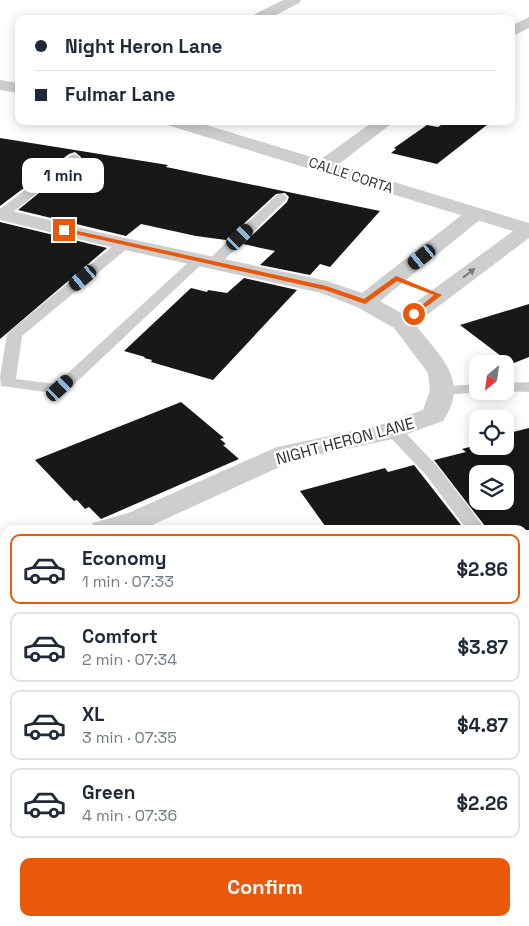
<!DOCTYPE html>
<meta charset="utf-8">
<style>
:root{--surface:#fff;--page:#f6f6f7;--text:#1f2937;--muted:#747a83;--line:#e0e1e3;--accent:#ea580c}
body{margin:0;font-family:"Space Grotesk",sans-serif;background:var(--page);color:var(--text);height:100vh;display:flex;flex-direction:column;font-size:19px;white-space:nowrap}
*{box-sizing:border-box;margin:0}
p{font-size:16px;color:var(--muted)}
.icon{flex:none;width:28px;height:28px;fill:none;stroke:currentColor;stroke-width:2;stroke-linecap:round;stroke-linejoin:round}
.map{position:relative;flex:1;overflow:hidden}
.drawer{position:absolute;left:0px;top:525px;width:530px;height:401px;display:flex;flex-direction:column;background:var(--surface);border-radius:15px 15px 0 0;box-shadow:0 2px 12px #0003}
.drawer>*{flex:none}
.top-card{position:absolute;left:15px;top:15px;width:500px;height:110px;border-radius:10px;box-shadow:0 2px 12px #0003;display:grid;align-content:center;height:110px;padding:0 20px;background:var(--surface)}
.needle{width:32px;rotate:209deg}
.buttons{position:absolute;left:469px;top:355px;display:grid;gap:10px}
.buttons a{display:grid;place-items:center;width:45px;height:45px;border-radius:10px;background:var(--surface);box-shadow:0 2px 12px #0003;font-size:25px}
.end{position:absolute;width:22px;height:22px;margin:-11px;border:6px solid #ea580c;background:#fff;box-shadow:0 0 0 2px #fff}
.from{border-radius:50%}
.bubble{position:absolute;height:35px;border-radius:10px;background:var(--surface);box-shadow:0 2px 12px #0003;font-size:16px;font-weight:800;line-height:35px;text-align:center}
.car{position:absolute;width:15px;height:30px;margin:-15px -8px;border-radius:6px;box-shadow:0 0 4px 1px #0007;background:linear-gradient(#222 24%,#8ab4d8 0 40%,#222 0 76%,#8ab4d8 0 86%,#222 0)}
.top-card b{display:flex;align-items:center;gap:18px;height:48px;font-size:19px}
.top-card b+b{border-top:1px solid var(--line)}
.top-card i{width:12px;height:12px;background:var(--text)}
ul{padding:9px 0 0;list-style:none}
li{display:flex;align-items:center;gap:15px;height:70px;margin:0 10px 8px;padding:0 10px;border:2px solid var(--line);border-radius:10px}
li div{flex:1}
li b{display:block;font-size:19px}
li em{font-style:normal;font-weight:800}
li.current{border-color:var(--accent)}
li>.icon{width:45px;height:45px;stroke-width:1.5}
.button{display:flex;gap:10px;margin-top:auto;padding:10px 20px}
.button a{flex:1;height:58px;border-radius:10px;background:var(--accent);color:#fff;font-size:20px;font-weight:800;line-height:58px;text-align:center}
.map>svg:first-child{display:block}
</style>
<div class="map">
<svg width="529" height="926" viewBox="0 0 529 926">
<rect width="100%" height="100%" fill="#fff"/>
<path fill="#181818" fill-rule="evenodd" d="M447,121H492L437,164L391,153L396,149L394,148L427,125L438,127Z
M0,138L168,165L166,167L380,211L330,267L320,264L310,275L260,265L275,251L243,244L287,202L289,197L285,193L276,194L226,240L196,236L141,224L126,236L18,210L81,159V157L75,152L69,154L0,206Z
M0,222L107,248L0,339Z
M244,278L297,290L213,380L151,362L152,360L144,358L145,357L124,351L191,288L207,292L208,290L227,293Z
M529,304V357L514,363L503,355L501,356L460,325Z
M181,402L224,438L220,439L226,444L223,445L239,459L101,519L89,507L85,509L77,500L74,501L35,460Z
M529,428V530H488L434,460L466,452L462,449L473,446L470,443L478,441V446H505V434ZM478,474H505V501H478Z
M414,465L465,530H328L300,491L385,468L388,472Z"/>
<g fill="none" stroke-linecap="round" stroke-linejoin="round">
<path fill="#cecece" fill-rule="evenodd" d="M74,154L78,156L80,158L78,160L7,217H0V209L70,156Z
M281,194L285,195L287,198L285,201L218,266H208L206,263L208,260L277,195Z
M124,240L129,241L131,244L129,247L22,336L16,379L56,384L194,257L199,256L206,260L66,392L60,394L1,386L0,377L7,334L10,331L119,241Z
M529,382V392L499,391H505V383Z
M478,384V391L484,392L443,395L437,393L435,390L437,387Z
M393,425L399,426L438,467L486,530H467L426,475L387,434L385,430L387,426Z"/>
<path fill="#cecece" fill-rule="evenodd" d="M283,0H301L299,3L268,19H249L251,16Z
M529,17V28L511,37V26Z
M374,121H395L331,170L324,172L317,170L315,166L317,162Z
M0,208L102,233L327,281L362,293L468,210L475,208L482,210L485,214L482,218L380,301L401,313L520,226L529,224V238L415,324C439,356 471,380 443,421L393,439L295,460L148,527L137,530H88L93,523L128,513L277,447L377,426L423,410L430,390L428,373L394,328L357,307L321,293L102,245L0,220Z
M5,549V570L0,571V550Z"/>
<path fill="#cecece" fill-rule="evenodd" d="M0,80L19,83V93L0,90Z
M164,121H193L529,223V236L167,125Z"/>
<path fill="#a9a9a9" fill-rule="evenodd" d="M525,695H529V721L525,723Z
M529,772V802L525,803V773Z
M5,865V901L0,903V867Z
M108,921H158L156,926H105Z"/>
</g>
<defs><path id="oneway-solid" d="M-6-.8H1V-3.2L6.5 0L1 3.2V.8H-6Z" transform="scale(1.25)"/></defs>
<use fill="#787878" href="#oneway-solid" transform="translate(469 273) rotate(-37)"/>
<path fill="#ea580c" d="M64,228L326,286L364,299L396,276L442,295L414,316L411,314L412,313L434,295L397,281L365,304L325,290L62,231Z"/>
<g text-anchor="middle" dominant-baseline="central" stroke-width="5" stroke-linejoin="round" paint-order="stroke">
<g font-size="14" fill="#313131" stroke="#fff">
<text transform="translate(351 175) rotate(18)">CALLE CORTA</text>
</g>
<g font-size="16" fill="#313131" stroke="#fff">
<text transform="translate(345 441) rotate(-15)">NIGHT HERON LANE</text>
</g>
</g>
</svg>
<div class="buttons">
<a><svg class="needle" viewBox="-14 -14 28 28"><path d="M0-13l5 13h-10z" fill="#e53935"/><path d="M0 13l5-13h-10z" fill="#747a83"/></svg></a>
<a><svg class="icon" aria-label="locate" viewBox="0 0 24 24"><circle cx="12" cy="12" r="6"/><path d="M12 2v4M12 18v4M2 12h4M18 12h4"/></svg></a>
<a><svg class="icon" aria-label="layers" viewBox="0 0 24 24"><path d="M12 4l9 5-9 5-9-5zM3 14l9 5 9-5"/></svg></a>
</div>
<i class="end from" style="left:414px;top:314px"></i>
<i class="end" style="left:64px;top:230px"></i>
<div class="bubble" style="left:22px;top:158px;width:82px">1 min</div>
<i class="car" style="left:240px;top:237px;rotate:46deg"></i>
<i class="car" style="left:422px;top:257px;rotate:231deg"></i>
<i class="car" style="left:83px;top:278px;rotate:230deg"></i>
<i class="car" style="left:60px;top:388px;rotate:47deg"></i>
<div class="top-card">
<b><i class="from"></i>Night Heron Lane</b>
<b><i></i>Fulmar Lane</b>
</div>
<section class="drawer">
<ul>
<li class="current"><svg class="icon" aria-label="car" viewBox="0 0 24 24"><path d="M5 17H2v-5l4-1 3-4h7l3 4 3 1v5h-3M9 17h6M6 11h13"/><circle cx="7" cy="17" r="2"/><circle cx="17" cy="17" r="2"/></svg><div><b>Economy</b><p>1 min · 07:33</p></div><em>$2.86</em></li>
<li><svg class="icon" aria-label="car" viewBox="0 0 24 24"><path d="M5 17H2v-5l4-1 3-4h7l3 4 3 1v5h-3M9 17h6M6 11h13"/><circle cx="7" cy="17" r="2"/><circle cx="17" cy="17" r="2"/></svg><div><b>Comfort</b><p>2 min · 07:34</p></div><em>$3.87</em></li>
<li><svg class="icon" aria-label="car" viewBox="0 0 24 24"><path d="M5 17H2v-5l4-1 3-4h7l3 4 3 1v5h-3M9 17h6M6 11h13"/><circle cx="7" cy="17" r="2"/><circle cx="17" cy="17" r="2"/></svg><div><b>XL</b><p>3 min · 07:35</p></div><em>$4.87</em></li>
<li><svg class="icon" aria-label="car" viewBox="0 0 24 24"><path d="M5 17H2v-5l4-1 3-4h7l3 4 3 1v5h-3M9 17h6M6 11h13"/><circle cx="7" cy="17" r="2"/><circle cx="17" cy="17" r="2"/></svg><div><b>Green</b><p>4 min · 07:36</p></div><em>$2.26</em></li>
</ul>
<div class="button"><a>Confirm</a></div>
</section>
</div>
